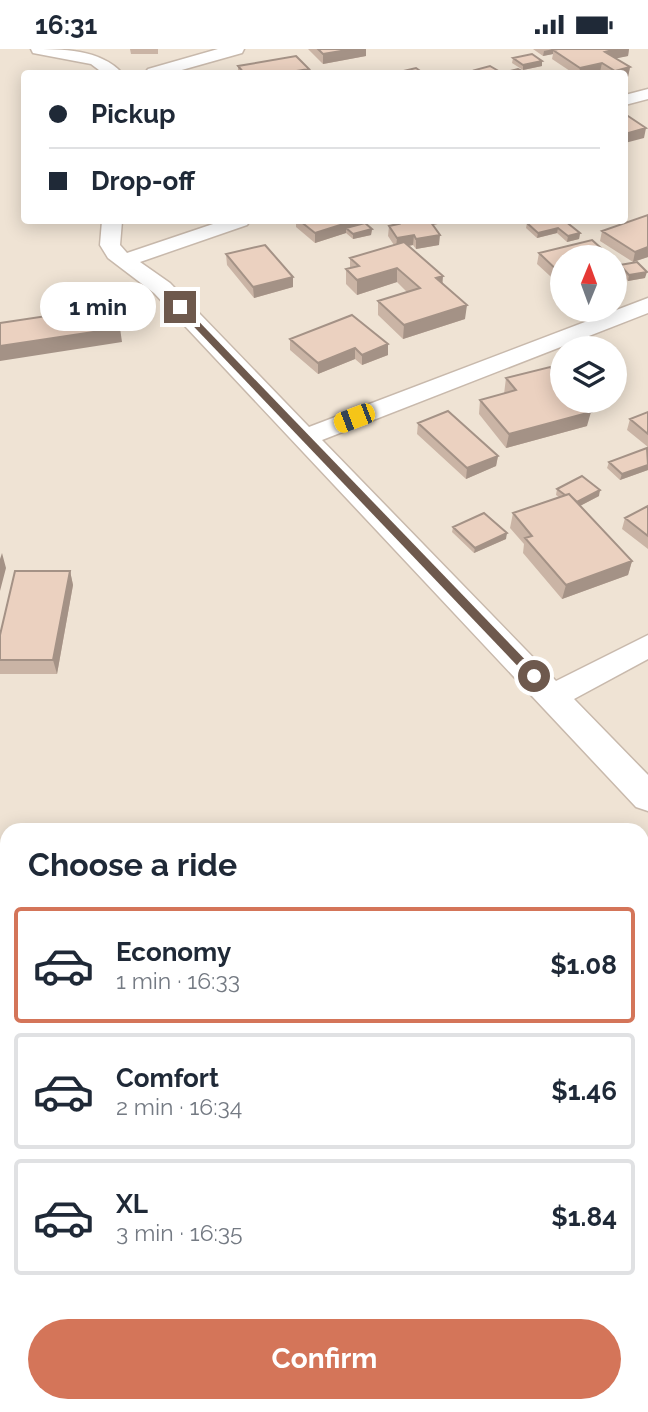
<!DOCTYPE html>
<meta charset="utf-8">
<style>
:root{--surface:#fff;--page:#f2f2f3;--text:#1f2937;--muted:#747a83;--line:#e0e1e3;--accent:#d47559}
body{margin:0;font-family:Raleway,sans-serif;background:var(--page);color:var(--text);height:100vh;display:flex;flex-direction:column;font-size:26px;white-space:nowrap}
*{box-sizing:border-box;margin:0}
p{font-size:23px;color:var(--muted)}
.icon{flex:none;width:38px;height:38px;fill:none;stroke:currentColor;stroke-width:2;stroke-linecap:round;stroke-linejoin:round}
.map{position:relative;flex:1;overflow:hidden}
.sheet{position:absolute;left:0px;top:774px;width:649px;height:590px;display:flex;flex-direction:column;background:var(--surface);border-radius:21px 21px 0 0;box-shadow:0 4px 18px #0003}
.sheet>*{flex:none}
.hud{position:absolute;left:21px;top:21px;width:607px;height:154px;border-radius:7px;box-shadow:0 4px 18px #0003;display:grid;align-content:center;height:154px;padding:0 28px;background:var(--surface)}
.needle{width:46px;rotate:1deg}
.buttons{position:absolute;left:550px;top:196px;display:grid;gap:14px}
.buttons a{display:grid;place-items:center;width:77px;height:77px;border-radius:50%;background:var(--surface);box-shadow:0 4px 18px #0003;font-size:35px}
.end{position:absolute;width:32px;height:32px;margin:-16px;border:9px solid #6e594d;background:#fff;box-shadow:0 0 0 4px #fff}
.from{border-radius:50%}
.bubble{position:absolute;height:49px;border-radius:24px;background:var(--surface);box-shadow:0 4px 18px #0003;font-size:23px;font-weight:700;line-height:49px;text-align:center}
.car{position:absolute;width:21px;height:42px;margin:-21px -10px;border-radius:9px;box-shadow:0 0 5px 2px #0007;background:linear-gradient(#f5c518 24%,#345 0 40%,#f5c518 0 76%,#345 0 86%,#f5c518 0)}
.hud b{display:flex;align-items:center;gap:24px;height:66px;font-size:26px}
.hud b+b{border-top:2px solid var(--line)}
.hud i{width:18px;height:18px;background:var(--text)}
ul{padding:0;list-style:none}
li{display:flex;align-items:center;gap:21px;height:116px;margin:0 14px 10px;padding:0 14px;border:4px solid var(--line);border-radius:7px}
li div{flex:1}
li b{display:block;font-size:26px}
li em{font-style:normal;font-weight:700}
li.active{border-color:var(--accent)}
li>.icon{width:63px;height:63px;stroke-width:1.5}
h2{padding:0 28px;font-size:32px;line-height:84px}
.cta{display:flex;gap:14px;margin-top:auto;padding:14px 28px}
.cta a{flex:1;height:80px;border-radius:42px;background:var(--accent);color:#fff;font-size:28px;font-weight:700;line-height:80px;text-align:center}
.status{display:flex;justify-content:space-between;align-items:center;height:49px;padding:0 35px;background:var(--surface);direction:ltr}
.status svg{height:19px;fill:currentColor}
.map>svg:first-child{display:block}
</style>
<div class="status"><b>16:31</b><svg viewBox="0 0 49 12"><path d="M0 12V9h3v3zM5 12V6h3v6zM10 12V3h3v9zM15 12V0h3v12zM26 1h20v11H26zM47 4h2v5h-2z"/></svg></div>
<div class="map">
<svg width="648" height="1363" viewBox="0 0 648 1363">
<rect width="100%" height="100%" fill="#f9f1e4"/>
<path fill="#efe3d4" fill-rule="evenodd" d="M0,0H648V1363H0ZM24,24H625V172H24ZM562,208H614V261H562ZM562,299H614V352H562ZM7,780H642V1356H7Z"/>
<g fill="none" stroke-linecap="round" stroke-linejoin="round">
<g stroke="#c8b9ac" stroke-width="3">
<path id="street" d="M31,0C62,0 100,0 122,24H103L91,15L33,4Z
M218,0H244L242,4L171,24H145L148,20Z
M648,40V50L625,56V46Z
M102,172H122L120,196L127,204L222,172H250L247,176L140,213L170,234L309,378L648,249V264L322,391L556,632L648,586V610L574,650L648,726V762L636,758L154,244L108,209L100,196Z
M642,1333L648,1335V1363H610L613,1356H642Z"/>
</g>
<use href="#street" fill="#fff" fill-rule="evenodd"/>
</g>
<path fill="#cab4a5" d="M130,0H158V5H131Z
M308,0H366V7L323,15Z
M533,0H629L628,7L616,9L630,18L628,28L625,24H602L600,23L595,24H573L552,10L553,5L543,7Z
M513,9L542,17L523,21L512,14Z
M238,17L244,24H238Z
M648,166V208L633,213L600,192L602,182Z
M296,172H364V174L372,180L371,186L353,190L346,184L315,194L296,178Z
M375,172H443V174L433,176L439,196L416,200L413,196L409,197L442,234L465,270L403,290L378,266V252L407,243L397,233L357,246L346,235V220L350,219V209L394,196L388,187L389,177L392,176L390,173L378,175Z
M536,172L580,184L579,190L567,193L557,184L537,189L526,179L527,174Z
M539,204L562,208V238L537,215Z
M226,205L293,228V238L254,249L227,216Z
M620,216L645,229L628,232L618,222Z
M352,266L388,306L362,316L355,310L318,325L290,301V290Z
M506,329L587,377L506,399L479,365L480,351L504,345Z
M648,363V398L627,381L630,370Z
M418,374L498,407L496,417L466,430L417,385Z
M648,399V421L620,431L607,419L609,413Z
M557,440L599,447L580,457L632,512L628,526L562,550L523,504L524,495L510,479L513,464L559,448L556,446Z
M648,457V500L622,480L625,469Z
M453,478L506,490L474,504L452,483Z
M70,522L73,536L57,625H0V586Z"/>
<path fill="#a49286" d="M353,0H366V7L323,15V5Z
M553,0V5L543,7L544,2Z
M617,0H629L628,7L604,12L605,3Z
M542,12V17L523,21V16Z
M602,14L600,23L595,24H579L580,19Z
M630,18L628,28L625,29V24H614L615,22Z
M309,20V24H284Z
M646,79L644,89L625,94V85Z
M353,172H364V178L346,179V184L315,194V184Z
M378,172H390V173L378,175Z
M426,172H443V174L426,177Z
M504,172H515L504,175Z
M558,179L557,184L537,189L538,184Z
M372,180L371,186L353,190V185Z
M580,184L579,190L567,193L568,187Z
M414,186L413,196L396,199L397,189Z
M440,186L439,196L416,200V190Z
M648,198V208L633,213L635,203Z
M618,214L616,225H614V215Z
M397,219V233L357,246V231Z
M647,223L645,229L628,232L629,226Z
M443,227L442,241L436,229Z
M293,228V238L254,249L253,238Z
M467,256L465,270L403,290L404,276Z
M120,279L122,293L0,312V297Z
M388,295V306L362,316V306Z
M355,299V310L318,325V314Z
M591,363L587,377L506,399L509,385Z
M498,407L496,417L466,430L467,419Z
M648,416V421L620,431L622,425Z
M600,441L599,447L574,460L575,454Z
M507,484L506,490L474,504L475,499Z
M2,504L6,519L0,542V510Z
M632,512L628,526L562,550L566,536Z
M70,522L73,536L57,625L53,611Z"/>
<path fill="#ebd1c0" stroke="#a49286" stroke-width="2" d="M318,0H353L323,5Z
M558,0H617L605,3L630,18L615,22L602,14L580,19L553,1Z
M532,5L542,12L523,16L513,9Z
M296,7L309,20L284,24H244L238,17Z
M490,17L502,24L518,20L526,24H480L475,21Z
M416,19L423,24H395Z
M628,67L646,79L625,85V68Z
M648,166V198L635,203L602,182Z
M300,172H353L315,184Z
M396,172H430L440,186L416,190L414,186L397,189L389,177L399,175Z
M536,172H565L580,184L568,187L558,179L538,184L527,174Z
M365,174L372,180L353,185L346,179Z
M592,191L611,208H562V226L539,204Z
M404,193L443,227L436,229L467,256L404,276L378,252L420,239L397,219L357,231L346,220L359,217L350,209Z
M265,196L293,228L253,238L226,205Z
M637,213L647,223L629,226L620,216Z
M113,257L120,279L0,297V274Z
M352,266L388,295L362,306L355,299L318,314L290,290Z
M550,318L562,331V352H581L591,363L509,385L480,351L516,341L506,329Z
M448,362L498,407L467,419L418,374Z
M648,363V385L630,370Z
M647,399L648,416L622,425L609,413Z
M582,427L600,441L577,453L569,445L565,446L557,440Z
M569,445L632,512L566,536L525,489L532,487L513,464Z
M648,457V487L625,469Z
M484,464L507,484L475,499L453,478Z
M15,522H70L53,611H0V586Z"/>
<path fill="#6e594d" d="M177,256H183L538,624V630H530L177,260Z"/>
</svg>
<div class="buttons">
<a><svg class="needle" viewBox="-14 -14 28 28"><path d="M0-13l5 13h-10z" fill="#e53935"/><path d="M0 13l5-13h-10z" fill="#747a83"/></svg></a>
<a><svg class="icon" aria-label="layers" viewBox="0 0 24 24"><path d="M12 4l9 5-9 5-9-5zM3 14l9 5 9-5"/></svg></a>
</div>
<i class="end from" style="left:534px;top:627px"></i>
<i class="end" style="left:180px;top:258px"></i>
<div class="bubble" style="left:40px;top:233px;width:116px">1 min</div>
<i class="car" style="left:354px;top:369px;rotate:249deg"></i>
<div class="hud">
<b><i class="from"></i>Pickup</b>
<b><i></i>Drop-off</b>
</div>
<section class="sheet">
<h2>Choose a ride</h2>
<ul>
<li class="active"><svg class="icon" aria-label="car" viewBox="0 0 24 24"><path d="M5 17H2v-5l4-1 3-4h7l3 4 3 1v5h-3M9 17h6M6 11h13"/><circle cx="7" cy="17" r="2"/><circle cx="17" cy="17" r="2"/></svg><div><b>Economy</b><p>1 min · 16:33</p></div><em>$1.08</em></li>
<li><svg class="icon" aria-label="car" viewBox="0 0 24 24"><path d="M5 17H2v-5l4-1 3-4h7l3 4 3 1v5h-3M9 17h6M6 11h13"/><circle cx="7" cy="17" r="2"/><circle cx="17" cy="17" r="2"/></svg><div><b>Comfort</b><p>2 min · 16:34</p></div><em>$1.46</em></li>
<li><svg class="icon" aria-label="car" viewBox="0 0 24 24"><path d="M5 17H2v-5l4-1 3-4h7l3 4 3 1v5h-3M9 17h6M6 11h13"/><circle cx="7" cy="17" r="2"/><circle cx="17" cy="17" r="2"/></svg><div><b>XL</b><p>3 min · 16:35</p></div><em>$1.84</em></li>
</ul>
<div class="cta"><a>Confirm</a></div>
</section>
</div>
